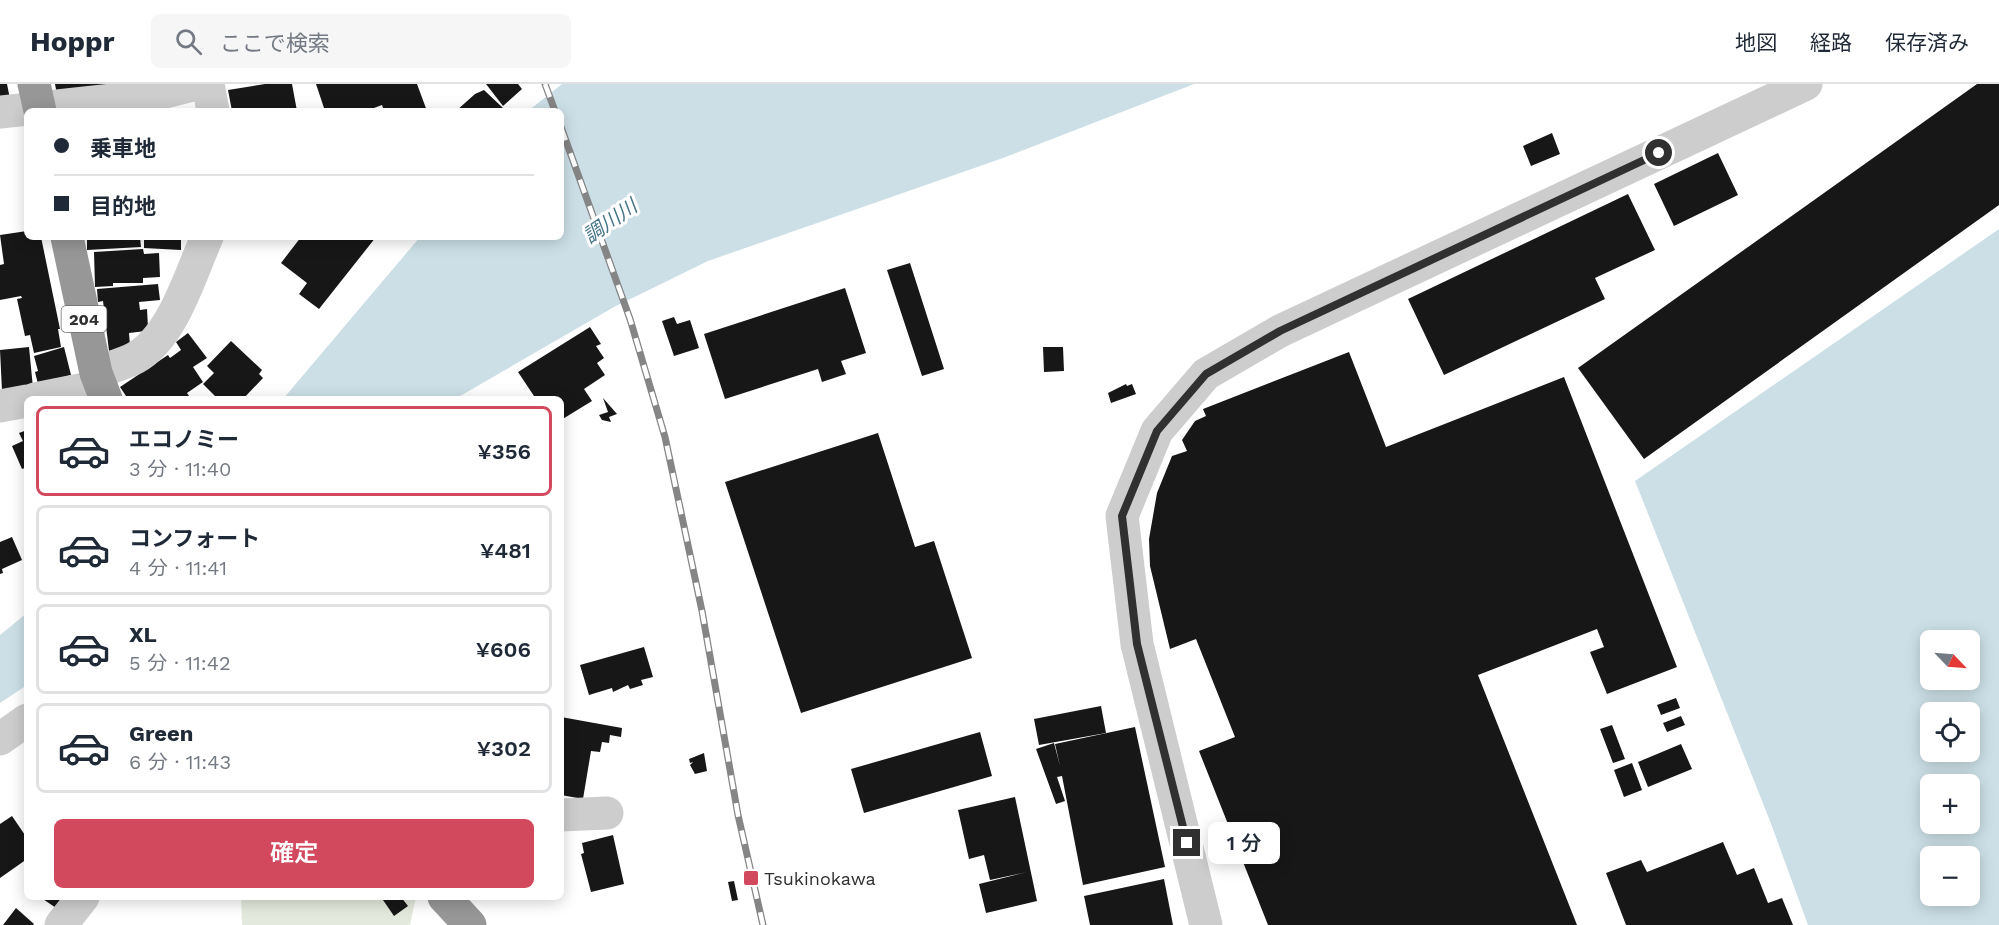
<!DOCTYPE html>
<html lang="ja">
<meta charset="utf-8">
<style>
:root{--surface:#fff;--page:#f6f6f7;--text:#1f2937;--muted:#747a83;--line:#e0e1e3;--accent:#d2485d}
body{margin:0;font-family:"Work Sans","Noto Sans JP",sans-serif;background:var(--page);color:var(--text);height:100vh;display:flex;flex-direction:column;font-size:22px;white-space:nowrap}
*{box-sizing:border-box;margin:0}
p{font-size:20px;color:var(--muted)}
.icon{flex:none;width:33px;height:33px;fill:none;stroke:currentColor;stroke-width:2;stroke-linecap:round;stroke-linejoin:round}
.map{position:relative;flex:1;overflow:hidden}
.sheet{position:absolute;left:24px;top:312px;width:540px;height:504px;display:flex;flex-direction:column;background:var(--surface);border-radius:9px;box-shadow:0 3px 15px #0003}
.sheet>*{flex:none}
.hud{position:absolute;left:24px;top:24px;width:540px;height:132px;border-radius:9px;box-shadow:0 3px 15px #0003;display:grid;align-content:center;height:132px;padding:0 30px;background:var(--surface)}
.needle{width:39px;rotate:115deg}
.tools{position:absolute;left:1920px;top:546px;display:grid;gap:12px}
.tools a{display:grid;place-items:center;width:60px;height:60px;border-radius:9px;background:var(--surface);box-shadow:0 3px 15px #0003;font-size:30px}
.end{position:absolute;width:27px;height:27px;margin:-14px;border:8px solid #303030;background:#fff;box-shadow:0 0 0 3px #fff}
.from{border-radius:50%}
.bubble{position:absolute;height:42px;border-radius:9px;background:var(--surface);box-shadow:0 3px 15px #0003;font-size:20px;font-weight:600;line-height:42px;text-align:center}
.hud b{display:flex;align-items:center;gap:21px;height:57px;font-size:22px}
.hud b+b{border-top:2px solid var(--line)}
.hud i{width:15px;height:15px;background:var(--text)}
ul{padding:10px 0 0;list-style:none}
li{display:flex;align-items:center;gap:18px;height:90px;margin:0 12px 9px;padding:0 18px;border:3px solid var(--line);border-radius:9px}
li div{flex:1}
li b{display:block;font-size:22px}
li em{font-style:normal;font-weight:600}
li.selected{border-color:var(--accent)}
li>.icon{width:54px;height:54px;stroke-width:1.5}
.cta{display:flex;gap:12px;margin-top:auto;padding:12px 30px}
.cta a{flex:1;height:69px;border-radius:9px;background:var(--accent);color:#fff;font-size:24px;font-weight:600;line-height:69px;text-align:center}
header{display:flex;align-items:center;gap:36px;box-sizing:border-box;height:84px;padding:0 30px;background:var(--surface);border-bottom:2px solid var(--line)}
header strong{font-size:28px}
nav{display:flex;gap:33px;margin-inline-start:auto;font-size:21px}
.search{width:420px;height:54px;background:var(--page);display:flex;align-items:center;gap:15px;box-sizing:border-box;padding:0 21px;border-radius:9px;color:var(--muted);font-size:22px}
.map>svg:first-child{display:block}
</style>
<header>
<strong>Hoppr</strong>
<div class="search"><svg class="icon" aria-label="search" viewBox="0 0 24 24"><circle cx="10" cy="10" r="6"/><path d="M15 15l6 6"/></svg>ここで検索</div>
<nav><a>地図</a><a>経路</a><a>保存済み</a></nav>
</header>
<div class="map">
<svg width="1999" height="841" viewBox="0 0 1999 841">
<rect width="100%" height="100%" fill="#fff"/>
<path fill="#e4e9dd" d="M241,813H416L410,841H242Z"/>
<path fill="#ccdfe7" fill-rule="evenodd" d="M562,0H1194L1003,74L708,177L614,223L455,315H283L420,153H561V27H528Z
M1999,145V841H1808L1770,737L1635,397ZM1930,556H1970V596H1930ZM1930,628H1970V668H1930ZM1930,700H1970V740H1930ZM1930,772H1970V812H1930Z
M27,529V601L0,619V551Z"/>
<path fill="#171717" d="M0,0H7L10,15L0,19Z
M55,0H139L57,11Z
M265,0H292L297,27H232L228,6Z
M316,0H417L427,27H384L382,21L374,24L375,27H325Z
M486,0H518L522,5L503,22Z
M1977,0H1999V121L1644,375L1578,284Z
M484,6L503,24L500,27H456L475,10Z
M1552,49L1560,70L1531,82L1523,62Z
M1718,69L1738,111L1674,142L1654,100Z
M1628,110L1655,166L1595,194L1605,215L1444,291L1408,215Z
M27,147V153H41L60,245H58L61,263L34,269L30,251L25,252L17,215L22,214L21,212L0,216V181L4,180L0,151Z
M87,153H140L141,163L87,166Z
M144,153H181V166L144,164Z
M301,153H376L319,225L299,210L307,199L281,179Z
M143,165L144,170L159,169L160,193L143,194V199H113V202L95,203L94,168Z
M910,179L944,285L922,292L887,186Z
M158,200L160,216L139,218L140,226L147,225L148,244L146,247L129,249L130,261L109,267L103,217L98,218L97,205Z
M845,204L866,269L841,277L846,290L822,298L818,285L725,315L704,250Z
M674,233L677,240L690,236L699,264L674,272L662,237Z
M590,243L601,260L596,262L604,274L597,279L605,291L584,305L592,317L561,336V315H536L518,288Z
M188,249L207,274L193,283L203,298L187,309L191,315H128L120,303L168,271L170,274L181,266L176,258Z
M231,257L262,286L259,290L263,294L243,315H218L203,300L214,289L207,282Z
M29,263L33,304L2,307L0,266Z
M64,263L71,291L38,300L35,288L38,287L34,272Z
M1043,263H1063L1064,287L1044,288Z
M1349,268L1386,363L1564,293L1677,583L1607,610L1590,568L1604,563L1597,545L1478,591L1577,841H1268L1199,667L1235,653L1196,555L1170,565L1150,482L1149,455L1157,409L1172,372L1187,367L1182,356L1195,337L1206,332L1203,325Z
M1126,300L1127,302L1132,300L1136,310L1111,319L1108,309Z
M603,314L617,330L609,333L611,338L602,336L599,331L608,328Z
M27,346V383L22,385L12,362L23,357L19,349Z
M878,349L915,463L934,457L972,574L801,629L725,398Z
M12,453L22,476L2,485L3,489L0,490V458Z
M644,563L653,593L641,596L643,601L630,605L628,601L613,608L612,604L589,611L580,581Z
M1676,614L1680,624L1661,631L1657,621Z
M1101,622L1106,649L1039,661L1034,635Z
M1681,632L1685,641L1667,648L1663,639Z
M561,633L622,644L621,653L610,651L609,659L602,658L600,668L591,667L583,715L561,711Z
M1612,641L1625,675L1613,679L1600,645Z
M1135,643L1165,783L1083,801L1062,692L1057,693L1065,717L1056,720L1036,665L1054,659L1060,682L1055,660Z
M980,648L992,692L864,729L851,685Z
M1681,660L1692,685L1648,703L1638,678Z
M704,669L707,687L695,690L690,681L693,678L690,679L689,675Z
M1632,679L1642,706L1624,713L1614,686Z
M1015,713L1037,817L986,829L979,800L1027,788L990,796L984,771L969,775L958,726Z
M12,732L27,754V775L0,794V740Z
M613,751L624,800L591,808L581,770L584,769L582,759Z
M1723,758L1737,791L1754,784L1768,819L1782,814L1793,841H1626L1606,789L1641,776L1647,788Z
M1164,795L1173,841H1090L1084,812Z
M734,797L738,816L732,817L728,798Z
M40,813H68L59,826Z
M387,813H401L408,822L394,832L383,816Z
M16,824L34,840L33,841H3Z"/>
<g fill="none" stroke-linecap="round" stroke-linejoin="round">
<path stroke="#cdcdcd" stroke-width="33" d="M208,0L213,27
M0,28L149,12L197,0
M96,289C109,284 123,280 135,274C173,253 190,191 207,153
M35,315L100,302
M0,322L27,317
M0,655L27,636
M561,731L607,729
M61,841L83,813
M1206,841L1137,560L1122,432L1157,347L1206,290L1280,247L1806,0"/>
<path stroke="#979797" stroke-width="33" d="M34,0L40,27
M67,153L96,289L106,315
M444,813L470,841"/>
<g stroke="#858585" stroke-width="7">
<path id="rail" d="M545,0L555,27
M561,43L630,235L665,353L702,527L738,731L763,841"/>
</g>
<use href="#rail" stroke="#fff" stroke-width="4.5" stroke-dasharray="14" stroke-linecap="butt"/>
</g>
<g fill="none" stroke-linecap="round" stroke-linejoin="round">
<path stroke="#303030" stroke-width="8" d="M1187,759L1137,560L1122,432L1157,347L1206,290L1280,247L1659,69"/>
</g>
<rect fill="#d2485d" stroke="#fff" stroke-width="2" x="743" y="786" width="16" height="16" rx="3"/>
<g text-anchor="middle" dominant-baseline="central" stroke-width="6" stroke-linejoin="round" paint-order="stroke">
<rect fill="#fff" stroke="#6e6e6e" stroke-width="1.5" x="61.5" y="222" width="45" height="26" rx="4.5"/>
<g font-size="16" font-weight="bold" fill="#303030">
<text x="84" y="235">204</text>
</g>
<g font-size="18" fill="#303030" stroke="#fff" text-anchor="start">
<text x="764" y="794">Tsukinokawa</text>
</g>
<g font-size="20" font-style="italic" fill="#47758a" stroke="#fff">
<text transform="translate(610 137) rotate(-35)">調川川</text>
</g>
</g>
</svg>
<div class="tools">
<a><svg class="needle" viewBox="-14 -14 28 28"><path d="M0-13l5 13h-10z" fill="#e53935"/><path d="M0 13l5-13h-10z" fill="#747a83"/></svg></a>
<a><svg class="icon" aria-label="locate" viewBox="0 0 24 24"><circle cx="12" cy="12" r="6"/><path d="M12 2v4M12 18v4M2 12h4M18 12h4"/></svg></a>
<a>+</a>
<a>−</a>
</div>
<i class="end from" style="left:1659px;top:69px"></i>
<i class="end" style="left:1187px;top:759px"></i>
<div class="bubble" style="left:1208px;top:738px;width:72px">1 分</div>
<div class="hud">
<b><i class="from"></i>乗車地</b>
<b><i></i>目的地</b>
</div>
<section class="sheet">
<ul>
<li class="selected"><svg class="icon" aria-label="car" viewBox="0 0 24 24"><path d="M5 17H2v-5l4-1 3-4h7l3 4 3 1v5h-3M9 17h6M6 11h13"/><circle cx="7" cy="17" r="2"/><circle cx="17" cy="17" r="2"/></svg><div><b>エコノミー</b><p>3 分 · 11:40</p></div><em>¥356</em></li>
<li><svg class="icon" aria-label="car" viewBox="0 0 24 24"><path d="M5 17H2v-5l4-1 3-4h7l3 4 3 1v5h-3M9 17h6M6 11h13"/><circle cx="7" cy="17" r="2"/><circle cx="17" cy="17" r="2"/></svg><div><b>コンフォート</b><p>4 分 · 11:41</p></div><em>¥481</em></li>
<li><svg class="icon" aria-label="car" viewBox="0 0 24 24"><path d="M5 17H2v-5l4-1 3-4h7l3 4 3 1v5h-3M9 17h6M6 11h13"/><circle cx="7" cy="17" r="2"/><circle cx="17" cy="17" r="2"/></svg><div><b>XL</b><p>5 分 · 11:42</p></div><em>¥606</em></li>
<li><svg class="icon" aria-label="car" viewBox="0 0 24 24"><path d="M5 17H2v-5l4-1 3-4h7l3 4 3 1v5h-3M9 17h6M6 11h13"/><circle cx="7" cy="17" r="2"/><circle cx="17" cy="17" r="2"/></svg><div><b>Green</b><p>6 分 · 11:43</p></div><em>¥302</em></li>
</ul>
<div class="cta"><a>確定</a></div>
</section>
</div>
